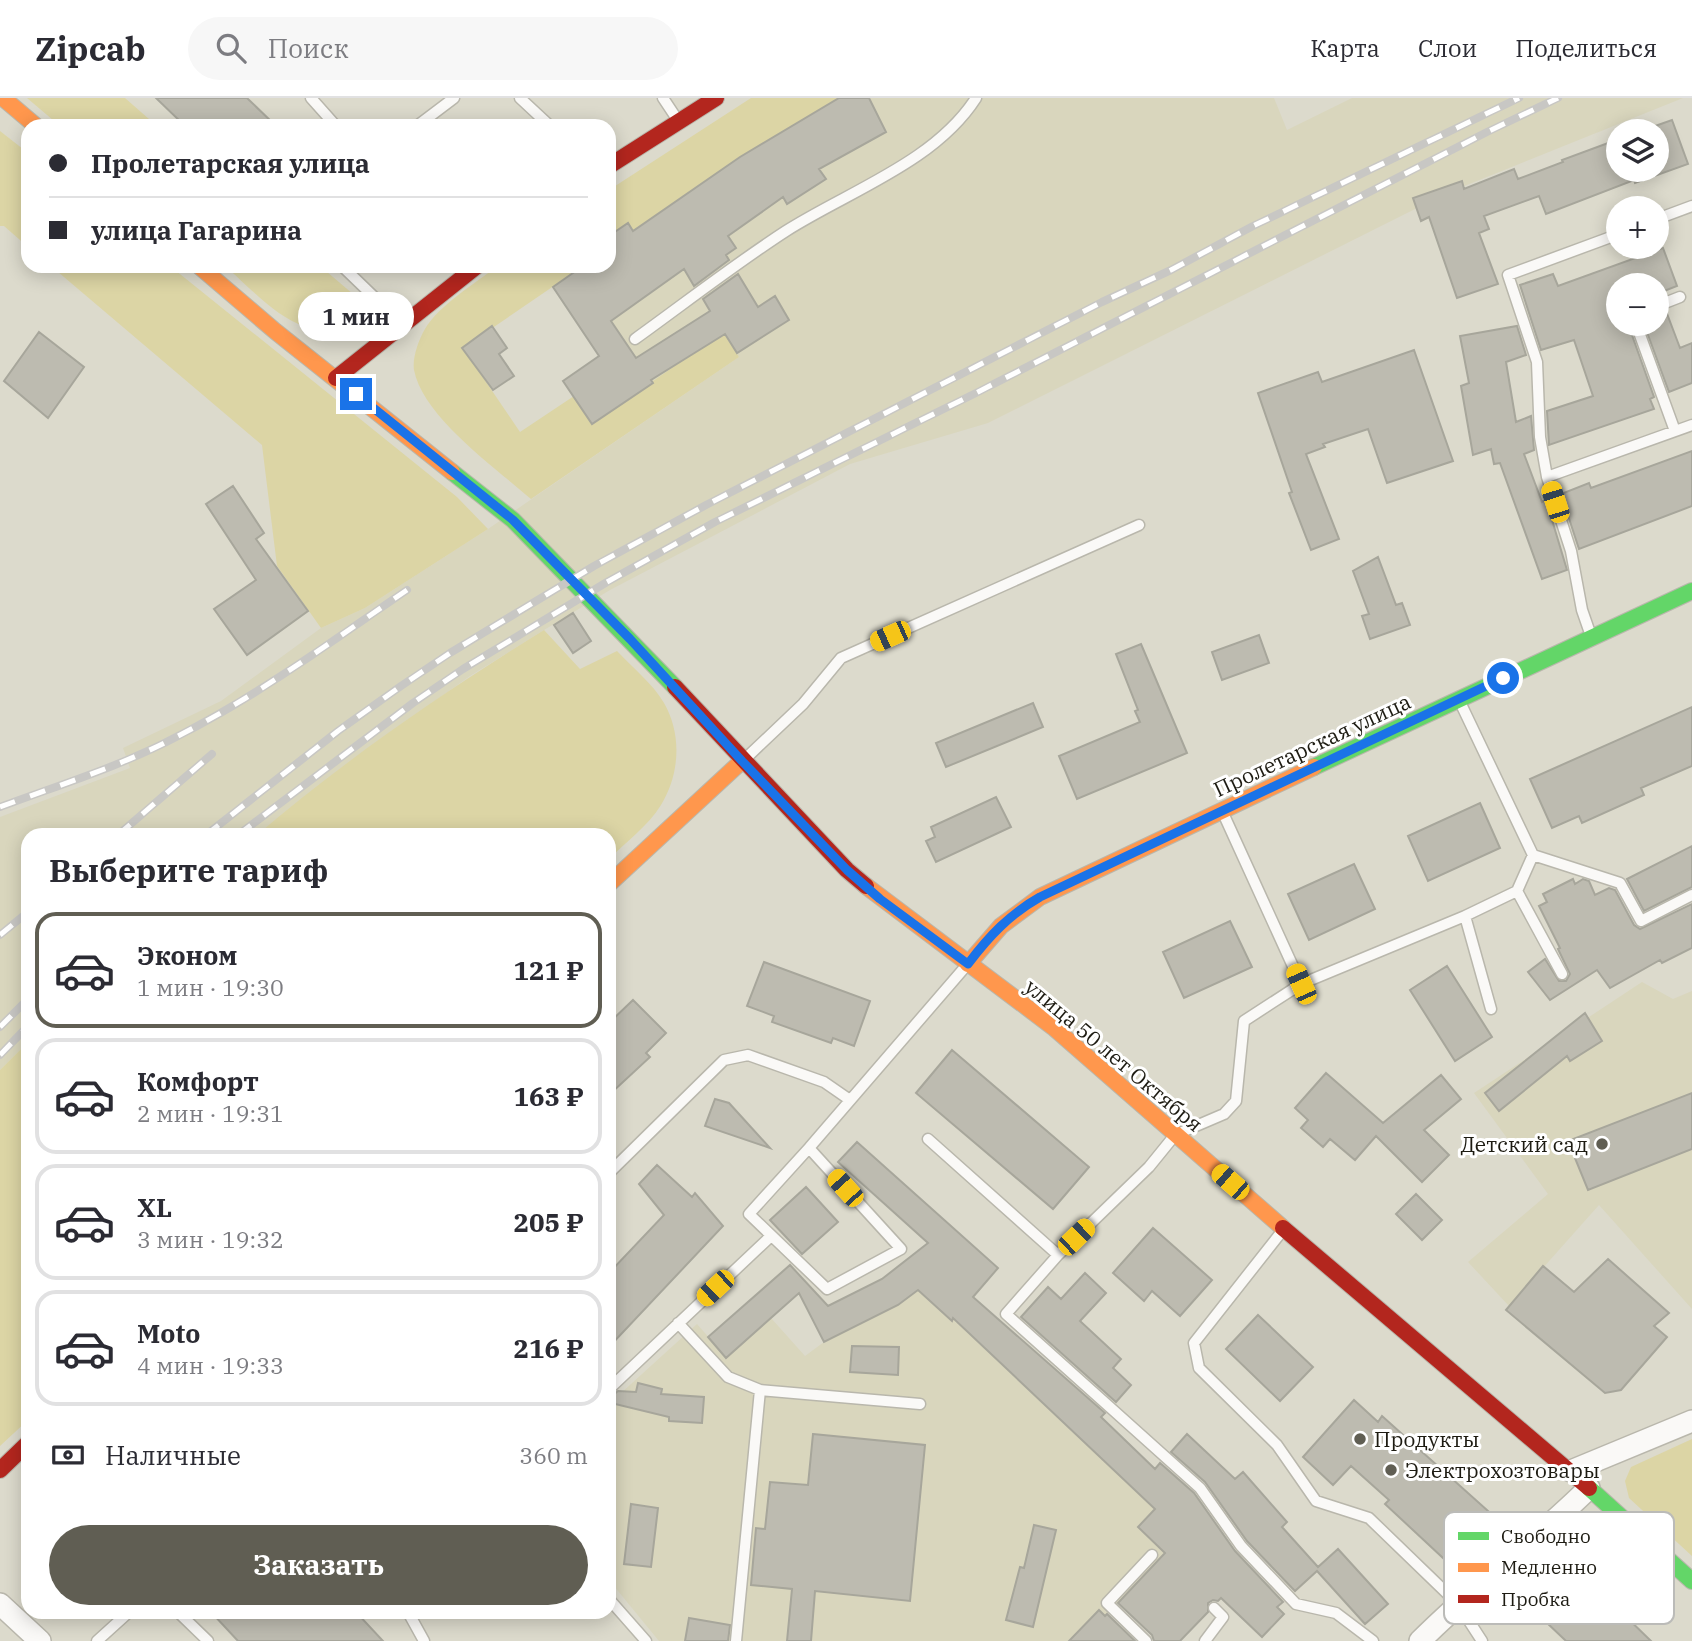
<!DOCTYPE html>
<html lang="ru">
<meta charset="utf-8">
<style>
:root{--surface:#fff;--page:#f7f7f7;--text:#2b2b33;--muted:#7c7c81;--line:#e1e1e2;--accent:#605e53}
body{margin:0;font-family:"IBM Plex Serif",serif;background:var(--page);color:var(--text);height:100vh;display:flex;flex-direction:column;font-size:26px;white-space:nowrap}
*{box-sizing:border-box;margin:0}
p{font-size:23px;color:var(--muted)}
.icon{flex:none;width:38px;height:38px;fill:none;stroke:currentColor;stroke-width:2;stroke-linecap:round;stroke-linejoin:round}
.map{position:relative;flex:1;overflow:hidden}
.sheet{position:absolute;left:21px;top:730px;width:595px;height:791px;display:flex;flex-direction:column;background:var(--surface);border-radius:21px;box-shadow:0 4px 18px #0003}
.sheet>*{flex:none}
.top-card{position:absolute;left:21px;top:21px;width:595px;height:154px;border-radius:21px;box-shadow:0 4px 18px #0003;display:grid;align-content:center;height:154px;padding:0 28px;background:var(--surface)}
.tools{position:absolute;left:1606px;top:21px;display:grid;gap:14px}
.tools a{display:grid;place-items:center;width:63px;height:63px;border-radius:50%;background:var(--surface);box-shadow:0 4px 18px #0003;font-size:35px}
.end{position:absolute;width:32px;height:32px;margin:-16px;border:9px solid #1a73e8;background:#fff;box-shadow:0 0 0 4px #fff}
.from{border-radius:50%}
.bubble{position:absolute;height:49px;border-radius:24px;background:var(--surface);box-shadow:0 4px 18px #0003;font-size:23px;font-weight:700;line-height:49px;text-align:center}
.car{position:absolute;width:21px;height:42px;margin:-21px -10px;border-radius:9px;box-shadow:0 0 5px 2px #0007;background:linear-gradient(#f5c518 24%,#345 0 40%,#f5c518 0 76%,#345 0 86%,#f5c518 0)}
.top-card b{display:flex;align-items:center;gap:24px;height:66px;font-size:26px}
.top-card b+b{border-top:2px solid var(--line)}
.top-card i{width:18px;height:18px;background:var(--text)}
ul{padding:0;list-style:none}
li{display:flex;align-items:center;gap:21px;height:116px;margin:0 14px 10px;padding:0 14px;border:4px solid var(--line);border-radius:21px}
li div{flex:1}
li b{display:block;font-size:26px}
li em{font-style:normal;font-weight:700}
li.on{border-color:var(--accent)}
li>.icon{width:63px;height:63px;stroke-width:1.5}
h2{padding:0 28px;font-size:32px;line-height:84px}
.pay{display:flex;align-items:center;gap:18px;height:77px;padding:0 28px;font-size:26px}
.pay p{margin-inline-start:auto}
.cta{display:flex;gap:14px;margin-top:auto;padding:14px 28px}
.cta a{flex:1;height:80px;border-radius:42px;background:var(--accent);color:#fff;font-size:28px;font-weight:700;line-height:80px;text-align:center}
header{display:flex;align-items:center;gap:42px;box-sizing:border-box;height:98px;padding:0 35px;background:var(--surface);border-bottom:2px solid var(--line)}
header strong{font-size:33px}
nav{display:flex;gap:38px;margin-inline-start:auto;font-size:24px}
.search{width:490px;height:63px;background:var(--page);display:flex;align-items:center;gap:18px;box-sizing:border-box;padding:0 24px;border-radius:38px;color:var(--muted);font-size:26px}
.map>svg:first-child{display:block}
</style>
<header>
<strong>Zipcab</strong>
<div class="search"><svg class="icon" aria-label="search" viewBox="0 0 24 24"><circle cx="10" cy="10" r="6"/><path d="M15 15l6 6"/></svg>Поиск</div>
<nav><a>Карта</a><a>Слои</a><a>Поделиться</a></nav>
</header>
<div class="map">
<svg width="1692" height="1543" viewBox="0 0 1692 1543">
<rect width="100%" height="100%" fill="#dcdacc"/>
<path fill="#d9d6bd" d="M839,0H1274L1287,32L1352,0H1683L1447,95L988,325L850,366L610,492L544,532L470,578L358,658L257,737H28V944L0,972V719L130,670L123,650L221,603L321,530L365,510L488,431L739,259L726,237L683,262L592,326L563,283L599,258L553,189L583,168H609L633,133L740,59Z
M1642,884L1673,901L1692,893V1211L1599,1107L1509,1208L1468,1164L1548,1096L1474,995Z
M918,1191L962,1229L1155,1411L1138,1429L1165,1455L1105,1518L1099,1512L1069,1543H659L609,1482V1306L697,1226L726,1259L771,1220L805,1258L824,1244L898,1207Z"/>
<path fill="#dcd5a5" d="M27,0H125L157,28H60Z
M751,0H839L740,59L609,150V92Z
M0,33L28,55V149L4,128H0Z
M51,168H170L457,399L488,431L365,510L321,530L277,468L262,347Z
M225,168H320L373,213C353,222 326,235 304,228C277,220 246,186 225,168Z
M497,168H583L463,250L520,334L574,298L592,326L683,262L725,236L739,259L531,401C496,370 423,319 414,272C412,260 419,241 425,231C439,207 475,186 497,168Z
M544,532L580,571L617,553C632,569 653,586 664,605C682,636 680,676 661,707C648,728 626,744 609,761V737H257C346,661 444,594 544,532Z
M28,944V1322L0,1348V972Z
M1692,1341V1458L1629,1400L1625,1383L1631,1369Z"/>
<path fill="#bdbbb0" stroke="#a7a69b" stroke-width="2" d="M156,0H247L276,28H185Z
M839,0H869L886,34L819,71L826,81L787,106L783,99L728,138L736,150L726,157L729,162L694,188L684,171L611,223L636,260L710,213L703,201L738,176L758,209L775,198L789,222L737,255L725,236L651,282L653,285L592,326L563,283L599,258L553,189L583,168H609V138L628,125L633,133L740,59Z
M1672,22L1688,66L1635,85L1634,82L1546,116L1539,98L1484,118L1489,131L1479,135L1498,186L1457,200L1429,119L1421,123L1413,100L1462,83L1464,91L1514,71L1518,81L1563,64L1562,62L1619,41V72H1657V33H1641Z
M1663,150L1677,188L1659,195L1661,198L1657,199V187H1619V226H1628L1654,299L1650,301L1654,311L1549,347L1547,313L1593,298L1574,242L1541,252L1520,187L1553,176L1558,188Z
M1666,213L1680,250L1692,245V285L1669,294L1644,226H1657V216Z
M492,228L507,250L499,256L514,278L493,292L462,250Z
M1517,228L1526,257L1506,264L1516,324L1531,318L1534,352L1524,356L1542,404L1546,402L1567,472L1542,481L1500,365L1494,366L1491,351L1473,357L1461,288L1469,285L1460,238Z
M39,234L84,269L48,320L4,283Z
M1414,252L1453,363L1387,385L1368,331L1323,346L1325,349L1306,356L1339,441L1311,452L1289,395L1292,394L1258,295L1318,274L1322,284Z
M1692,353V408L1579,451L1561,396L1589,385L1591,390Z
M233,388L264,435L256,441L308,513L247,557L214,511L256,482L206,406Z
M1378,459L1396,507L1402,505L1410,527L1370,541L1362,518L1369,516L1353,473Z
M573,515L591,543L573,555L554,527Z
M1259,537L1269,565L1222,582L1212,554Z
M1141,546L1187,655L1077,701L1059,658L1140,624L1135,613L1138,612L1116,556Z
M1033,605L1043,629L946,669L936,645Z
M1692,609V668L1641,690L1644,697L1582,725L1579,718L1552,730L1530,681Z
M996,699L1011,729L936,764L926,743L935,739L931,729Z
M1480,705L1500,750L1428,783L1408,738Z
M1692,748V789L1644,813L1627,781Z
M1354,766L1375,811L1309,842L1288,796Z
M1573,781L1575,786L1583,781L1589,783L1595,797L1609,790L1615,792L1634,827L1640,831L1692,806V850L1662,865L1660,862L1610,890L1597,872L1550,902L1528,874L1545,861L1559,883H1566L1570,876L1558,851L1560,850L1539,808L1547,804L1543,796Z
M1230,823L1252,869L1184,900L1163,854Z
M764,864L870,903L854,948L833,940L831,945L772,924L774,918L747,908Z
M1447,868L1492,939L1455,963L1410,892Z
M633,902L666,935L646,955L650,959L609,997V925Z
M1585,915L1602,943L1570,963L1567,958L1499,1013L1485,995Z
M952,952L1089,1069L1053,1111L916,995Z
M1326,975L1383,1025L1441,977L1461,1001L1424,1032L1449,1057L1422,1084L1376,1038L1355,1062L1330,1041L1323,1049L1301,1030L1308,1022L1295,1010Z
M1692,995V1051L1588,1092L1568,1043Z
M715,1001L729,1005L770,1050L705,1028Z
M857,1044L998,1170L973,1199L1105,1315L1101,1319L1155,1371L1160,1365L1194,1395L1235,1453L1283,1504L1277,1509L1284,1516L1262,1539L1221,1500L1218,1503L1213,1502L1208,1505V1514L1180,1543H1154L1152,1537L1118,1505L1165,1455L1138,1429L1155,1411L953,1220L952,1223L918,1192L898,1207L824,1244L799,1195L726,1260L708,1239L790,1167L828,1208L882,1181L928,1145L838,1064Z
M657,1067L692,1099L695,1095L723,1128L609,1249V1175L664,1117L639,1086Z
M806,1089L838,1124L802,1156L770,1122Z
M1416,1096L1442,1122L1422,1142L1396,1116Z
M1153,1130L1212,1182L1180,1218L1152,1193L1144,1203L1113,1175Z
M1608,1161L1669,1215L1654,1228L1667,1239L1621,1292L1605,1295L1506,1212L1543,1168L1574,1194Z
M1085,1175L1106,1195L1080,1223L1121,1261L1113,1270L1131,1287L1116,1304L1021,1219L1048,1189L1061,1201Z
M1258,1217L1313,1269L1280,1303L1226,1251Z
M852,1248L899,1249L898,1277L850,1274Z
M638,1285L662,1291L661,1296L704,1299L702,1325L669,1323V1319L611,1305L612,1298L618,1293L636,1294Z
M1354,1302L1378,1324L1382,1318L1497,1421L1492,1426L1503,1436L1487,1455L1492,1460L1472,1477L1462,1468L1457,1473L1385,1406L1389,1402L1351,1368L1333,1387L1303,1359Z
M813,1336L925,1347L910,1503L815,1493L811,1543H787L792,1491L751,1487L756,1430L765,1431L770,1384L808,1387Z
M1187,1336L1235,1381L1243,1374L1287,1424L1282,1429L1318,1469L1338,1451L1388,1506L1365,1526L1317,1473L1295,1493L1247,1443L1205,1384L1171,1354Z
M631,1406L658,1410L651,1469L624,1466Z
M1034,1427L1056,1432L1033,1529L1006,1522L1020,1469L1024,1470Z
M1565,1460L1618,1511L1651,1543H1566L1524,1503Z
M1099,1512L1105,1518L1107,1516L1135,1543H1069Z
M211,1514H356L383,1543H238Z
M689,1520L730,1527L728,1543H685Z"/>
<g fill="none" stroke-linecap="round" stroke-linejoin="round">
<g stroke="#b9b7ac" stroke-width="13">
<path id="lane" d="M311,0L336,28
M520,0L550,28
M663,0L677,21
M417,28L454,0
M1657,121L1692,108
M342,168L401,225
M1657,208L1680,199
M1636,226L1675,333
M635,241C685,205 735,166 786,133C849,93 935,64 976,0
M1547,379L1540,339L1537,264L1508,177L1619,136
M1590,535L1582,512L1571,453L1547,379L1692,327
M1460,604L1533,757L1620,785L1641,823L1692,797
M745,661L803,606L841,560L1139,427
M1223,715L1301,886L1244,923L1236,1003L1224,1016L1175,1037L1149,1069L1058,1157L1006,1216L1200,1390L1241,1448L1296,1506L1336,1515L1373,1543
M1533,757L1517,793L1562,876
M1301,886L1465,818
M1491,911L1465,818L1517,793
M928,1041L1058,1157
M809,1050L901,1151L827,1191L749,1116L809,1050L966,868
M609,1075L724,962L748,957L824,984L850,1002
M1283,1132L1194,1245L1199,1270L1277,1347L1316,1403L1369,1420L1458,1506L1482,1543
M678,1225L728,1279L760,1292L920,1306
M609,1291L771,1138
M609,1501L646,1543
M178,1514L208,1543
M408,1514L424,1543
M97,1543L129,1514
M736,1543L760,1292
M1146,1543L1107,1505L1152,1457
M1205,1543L1223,1519L1214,1510"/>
</g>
<g stroke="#b9b7ac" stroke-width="24">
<path id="street" d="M1571,1373L1692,1323
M0,1506L40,1543
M1420,1543C1474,1489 1535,1443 1589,1390"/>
</g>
<g stroke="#b9b7ac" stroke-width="18">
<path id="fast" d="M452,374L513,422L675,589
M1314,669L1692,493
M1589,1390L1692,1483"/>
</g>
<g stroke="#b9b7ac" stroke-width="18">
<path id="slow" d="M3,0L36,28
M199,168L275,233L452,374
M609,786L742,663
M866,788L1053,929L1283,1130
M968,866L1001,828L1040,799L1314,669"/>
</g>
<g stroke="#b9b7ac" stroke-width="18">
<path id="jam" d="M609,68L716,0
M336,280L477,168
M675,589L847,772L866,788
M1283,1130L1589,1390
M0,1372L28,1345"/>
</g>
<use href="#lane" stroke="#faf9f7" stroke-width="10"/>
<use href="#street" stroke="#faf9f7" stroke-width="21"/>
<use href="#fast" stroke="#63d668" stroke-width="16"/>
<use href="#slow" stroke="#ff974d" stroke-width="16"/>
<use href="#jam" stroke="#b3261e" stroke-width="16"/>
<g stroke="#c8c7c4" stroke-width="8">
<path id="rail" d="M0,709C59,687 122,668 178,638C259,597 332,543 407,492
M118,737L212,656
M206,737L338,633L401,588L450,555L594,468L706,407L1102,204L1171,172L1253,128L1519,0
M238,737L413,605L463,571L607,484L715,424L978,294L1487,34L1558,0
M0,837L28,814
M0,929L28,901
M0,957L28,928"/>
</g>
<use href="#rail" stroke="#fff" stroke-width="5" stroke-dasharray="16" stroke-linecap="butt"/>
</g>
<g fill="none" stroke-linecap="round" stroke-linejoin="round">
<path stroke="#1a73e8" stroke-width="9" d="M356,296L513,422L630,541L742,663L847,772L880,801L968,866C989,838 1010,816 1040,799L1503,580"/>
</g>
<g fill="#605e53" stroke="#fff" stroke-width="2.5">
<circle cx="1602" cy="1046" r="7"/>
<circle cx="1360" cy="1341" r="7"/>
<circle cx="1391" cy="1372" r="7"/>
</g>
<g text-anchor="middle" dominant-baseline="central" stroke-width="6" stroke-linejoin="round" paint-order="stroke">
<g font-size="21" fill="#1d1b12" stroke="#fff">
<text transform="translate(1312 647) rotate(-25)">Пролетарская улица</text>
<text transform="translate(1114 957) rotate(40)">улица 50 лет Октября</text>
</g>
<g font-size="21" fill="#1d1b12" stroke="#fff" text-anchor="start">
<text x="1588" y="1046" text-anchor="end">Детский сад</text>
<text x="1374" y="1341">Продукты</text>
<text x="1405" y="1372">Электрохозтовары</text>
</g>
</g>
<rect x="1444" y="1414" width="230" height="112" rx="10" fill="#fff" stroke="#bbbbb8" stroke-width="2"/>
<rect x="1458" y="1434" width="31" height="8" fill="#63d668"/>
<rect x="1458" y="1465" width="31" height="9" fill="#ff974d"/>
<rect x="1458" y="1497" width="31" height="8" fill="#b3261e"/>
<g font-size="19" fill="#1d1b12">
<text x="1501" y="1445">Свободно</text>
<text x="1501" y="1476">Медленно</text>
<text x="1501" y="1508">Пробка</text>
</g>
</svg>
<div class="tools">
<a><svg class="icon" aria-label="layers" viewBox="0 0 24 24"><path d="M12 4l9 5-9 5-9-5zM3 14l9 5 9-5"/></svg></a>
<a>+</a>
<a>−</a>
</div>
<i class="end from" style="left:1503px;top:580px"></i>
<i class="end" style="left:356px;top:296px"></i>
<div class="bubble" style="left:298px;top:194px;width:116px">1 мин</div>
<i class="car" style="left:1555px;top:404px;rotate:342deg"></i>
<i class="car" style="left:890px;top:538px;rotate:246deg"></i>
<i class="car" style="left:1301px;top:886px;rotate:336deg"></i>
<i class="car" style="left:1230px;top:1084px;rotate:311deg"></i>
<i class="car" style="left:845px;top:1090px;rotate:318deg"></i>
<i class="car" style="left:1076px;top:1139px;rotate:46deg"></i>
<i class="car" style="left:715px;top:1190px;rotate:227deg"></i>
<div class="top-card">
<b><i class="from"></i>Пролетарская улица</b>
<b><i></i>улица Гагарина</b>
</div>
<section class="sheet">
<h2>Выберите тариф</h2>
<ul>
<li class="on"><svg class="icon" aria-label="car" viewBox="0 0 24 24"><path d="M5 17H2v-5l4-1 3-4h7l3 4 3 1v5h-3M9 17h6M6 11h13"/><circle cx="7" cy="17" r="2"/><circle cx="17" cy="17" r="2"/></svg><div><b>Эконом</b><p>1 мин · 19:30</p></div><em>121 ₽</em></li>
<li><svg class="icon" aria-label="car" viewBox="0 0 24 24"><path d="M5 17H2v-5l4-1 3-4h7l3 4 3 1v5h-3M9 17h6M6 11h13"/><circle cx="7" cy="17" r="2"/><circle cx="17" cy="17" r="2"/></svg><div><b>Комфорт</b><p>2 мин · 19:31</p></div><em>163 ₽</em></li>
<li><svg class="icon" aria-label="car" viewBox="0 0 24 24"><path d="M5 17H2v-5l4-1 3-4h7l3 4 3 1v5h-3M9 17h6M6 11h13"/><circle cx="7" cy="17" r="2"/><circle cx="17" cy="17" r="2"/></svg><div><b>XL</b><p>3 мин · 19:32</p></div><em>205 ₽</em></li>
<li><svg class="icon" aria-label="car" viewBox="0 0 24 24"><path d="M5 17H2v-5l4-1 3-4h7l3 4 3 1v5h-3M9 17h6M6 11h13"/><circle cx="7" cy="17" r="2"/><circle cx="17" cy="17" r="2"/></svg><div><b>Moto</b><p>4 мин · 19:33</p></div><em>216 ₽</em></li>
</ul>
<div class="pay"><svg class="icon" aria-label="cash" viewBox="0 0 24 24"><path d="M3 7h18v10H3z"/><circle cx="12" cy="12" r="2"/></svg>Наличные<p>360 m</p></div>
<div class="cta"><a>Заказать</a></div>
</section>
</div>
